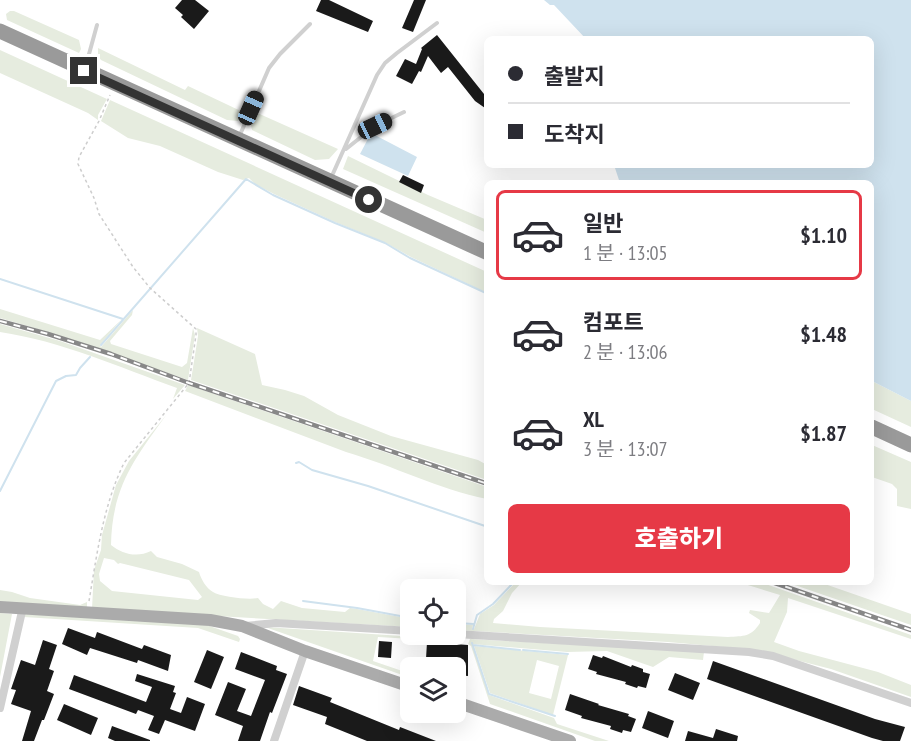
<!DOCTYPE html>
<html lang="ko">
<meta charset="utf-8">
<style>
:root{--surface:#fff;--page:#f2f2f3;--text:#2b2b33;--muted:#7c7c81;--line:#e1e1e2;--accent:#e63946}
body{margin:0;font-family:"PT Sans Narrow","Noto Sans KR",sans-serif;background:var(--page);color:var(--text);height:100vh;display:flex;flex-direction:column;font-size:22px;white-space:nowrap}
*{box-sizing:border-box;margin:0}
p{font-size:20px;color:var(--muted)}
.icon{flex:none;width:33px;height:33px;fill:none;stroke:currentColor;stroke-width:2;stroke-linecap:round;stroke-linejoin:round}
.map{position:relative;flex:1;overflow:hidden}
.panel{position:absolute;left:484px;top:180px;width:390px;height:405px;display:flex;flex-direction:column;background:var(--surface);border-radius:9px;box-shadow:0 6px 24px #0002}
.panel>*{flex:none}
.hud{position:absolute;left:484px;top:36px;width:390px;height:132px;border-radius:9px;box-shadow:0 6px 24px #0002;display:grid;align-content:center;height:132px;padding:0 24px;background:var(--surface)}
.tools{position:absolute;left:400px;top:579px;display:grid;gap:12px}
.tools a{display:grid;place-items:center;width:66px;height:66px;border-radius:9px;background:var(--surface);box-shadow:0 6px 24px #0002;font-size:30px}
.end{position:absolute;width:27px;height:27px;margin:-14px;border:8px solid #333;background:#fff;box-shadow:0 0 0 3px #fff}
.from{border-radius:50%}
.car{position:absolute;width:18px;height:36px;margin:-18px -9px;border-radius:8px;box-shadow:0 0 4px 2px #0007;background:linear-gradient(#222 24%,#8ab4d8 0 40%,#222 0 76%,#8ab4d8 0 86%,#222 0)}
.hud b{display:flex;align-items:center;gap:21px;height:57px;font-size:22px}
.hud b+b{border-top:2px solid var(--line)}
.hud i{width:15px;height:15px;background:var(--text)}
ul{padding:10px 0 0;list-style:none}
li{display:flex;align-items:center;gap:18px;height:90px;margin:0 12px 9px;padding:0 12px;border:3px solid transparent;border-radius:9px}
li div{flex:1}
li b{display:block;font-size:22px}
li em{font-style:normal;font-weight:800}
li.selected{border-color:var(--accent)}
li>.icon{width:54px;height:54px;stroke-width:1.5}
.action{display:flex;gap:12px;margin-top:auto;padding:12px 24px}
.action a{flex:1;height:69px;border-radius:9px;background:var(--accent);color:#fff;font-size:24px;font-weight:800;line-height:69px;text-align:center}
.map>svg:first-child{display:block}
</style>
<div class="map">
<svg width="911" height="741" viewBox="0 0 911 741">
<rect width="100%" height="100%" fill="#fff"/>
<path fill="#e6ecdf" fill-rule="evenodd" d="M10,11H14L79,40L81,49L79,53L7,20L6,14Z
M98,48L185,90L188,86L245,113L238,121L227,120L101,60L98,56Z
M0,50L107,99L98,115V120L88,113L0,73Z
M110,100L487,272V293L411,257L386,243L335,222L274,194L255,184L249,178L243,180L218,172L160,146L128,138L101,121Z
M253,111L338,149L329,159L315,160L252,130L250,121Z
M348,156L428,195L487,220V233L343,169Z
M0,309L100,340L121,320L100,345L101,347L133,310L132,315L110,341L111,344L182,367L187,363L193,328L195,335L188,380L48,332L0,318Z
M0,324L60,341L185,385L173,399L177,388C119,367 61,341 0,332Z
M197,328L255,354L262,385L285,390L304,396L338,415L391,436L478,460L487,465V480L191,380L198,336Z
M872,381L911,401V427L872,409Z
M188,385L487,487V499C438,489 394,466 346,452L185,391Z
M167,414C135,458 112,487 111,545C122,554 137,558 151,551L157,557L182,564L199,572C201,579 206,588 213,592C221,597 249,600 258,598L263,604L273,609L281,601L302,608L345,612L350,608L357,609L411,619V627L92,609L94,570L101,550L102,535L116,485L129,461ZM104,558L114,560L118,564L120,563L189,580L202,597L198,600L112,591L100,581L99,574Z
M872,445L911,462V509L897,506V489L892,484L872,477Z
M516,582H522L512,593L503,611L494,619L493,623L540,627L728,637C744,636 751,637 760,623V620L749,613L750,610L769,613L780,595L738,582H760L911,635V639L788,598L787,612L774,642L799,651L878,672L911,685V697L831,669L757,650L668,642L456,630V624L473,625L472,629H474L480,614L494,605Z
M786,582H819L911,614V625Z
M0,590L12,592L30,598L80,605L87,602V609L0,603Z
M0,613L12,614L0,677Z
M24,614L201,623L238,636L240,639L239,642L198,628L24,617Z
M265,627L463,640L462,642L378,637L373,661L411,674V678Z
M470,639L704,652L703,660L669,657L653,667L607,651L567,652L472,644L489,695L554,718L557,724L609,741H595L490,704L471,646L468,644Z
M474,646L568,655L553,715L490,693ZM537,660L559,666L551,699L529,693Z"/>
<path fill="#cfe2ee" d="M544,0H911V401L872,381V183H620L614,165H872V39H586L554,5H550Z
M371,133L417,157L408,176L360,154Z"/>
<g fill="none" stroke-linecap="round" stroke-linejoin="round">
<path stroke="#cfe2ee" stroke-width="2" d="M0,279L123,319
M101,345L246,179L273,195L335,223L385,243L410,258L488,294
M296,463L299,462L312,470L368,486L488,527
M0,491L56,381L66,376L76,375L80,368L90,357
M303,601L357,608L411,618
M456,623L474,624
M473,629L477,615L493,604L514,582
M472,643L489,694L555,716
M473,645L520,650
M523,650L568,654"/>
</g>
<path fill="#1a1a1a" d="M182,0H195L209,11L194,29L181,17L183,15L175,8Z
M321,0H329L373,21L368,32L316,11Z
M414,0H426L413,32L402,28Z
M437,35L484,94L488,88V104L485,108L475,101L448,67L441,73L428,56L421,72L419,71L412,84L396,76L405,59L416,64L422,49L421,48Z
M403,175L424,185L421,193L399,182Z
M68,628L95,638L97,632L142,649L144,645L171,655L168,671L138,660L137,663L90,648L87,655L62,644Z
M43,640L57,645L49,669L54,671L47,691L54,694L44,720H42L34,741H22L31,711L11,704L16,690L11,689L21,660L35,665Z
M379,641L392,642L391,658L378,657Z
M427,642L468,645V676L456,675L455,661L426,659Z
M207,650L224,657L211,689L194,682Z
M241,652L277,666L276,670L287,674L272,713L270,712L260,741H238L243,726L215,715L228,682L246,689L237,711L251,716L265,680L235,669Z
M593,655L602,658L603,656L631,667L632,665L643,669V672L650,674L646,688L638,686L637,688L625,684L626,682L596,674L597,672L588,669Z
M713,661L875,719L905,727L900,741H883L872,738L707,679Z
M675,673L700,683L693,700L668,690Z
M137,674L175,686L173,692L176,693L170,709L181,713L187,697L205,704L195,731L165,720L159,734L148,730L154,716L138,710L136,714L69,689L74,675L146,702L152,687L135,681Z
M299,686L332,698L330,702L399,730L400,727L436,741H367L325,724L327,717L293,705Z
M570,694L599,704L598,705L629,714L628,716L636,719L631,732L623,730L622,733L610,729L611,726L581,718L582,716L565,710Z
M64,704L98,718L91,735L57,720Z
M648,711L674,721L668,738L642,728Z
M112,726L150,740V741H115L108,738Z
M716,729L738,736L737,741H685L688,731L713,738Z"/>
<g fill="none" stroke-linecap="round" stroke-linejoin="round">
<path stroke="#cdcdcd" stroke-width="1.5" stroke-dasharray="3 3" stroke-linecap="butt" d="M89,601C97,554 103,506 124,463L189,383L196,335V329L150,288L133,267L99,214L94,198L78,164L79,157L99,121L110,95"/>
<path stroke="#d0d0d0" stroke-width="4" d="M86,65L97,25
M239,137L269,68L280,54L310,24
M346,149L375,126L404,112
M331,178L377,75L385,63L397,53L437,23"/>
<path stroke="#d0d0d0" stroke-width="8" d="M245,626L276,623L411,631
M456,634L749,652L773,656L911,703
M0,708L23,607
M274,741L305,651"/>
<path stroke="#ababab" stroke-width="12" d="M0,607L210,620L242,626L305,651L411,687
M456,702L570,741"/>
<path stroke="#9a9a9a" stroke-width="15" d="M0,31L488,253
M872,427L911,445"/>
<g stroke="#888" stroke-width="4.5">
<path id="rail" d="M0,321L48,334L111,354L189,383L488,484
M772,582L911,630"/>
</g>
<use href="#rail" stroke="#fff" stroke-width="2" stroke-dasharray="7" stroke-linecap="butt"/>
</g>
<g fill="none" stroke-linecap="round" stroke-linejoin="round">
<path stroke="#333" stroke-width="8" d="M84,71L369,200"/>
</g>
</svg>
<div class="tools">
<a><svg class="icon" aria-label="locate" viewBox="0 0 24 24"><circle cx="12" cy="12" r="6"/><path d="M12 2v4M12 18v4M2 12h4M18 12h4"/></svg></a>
<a><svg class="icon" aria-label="layers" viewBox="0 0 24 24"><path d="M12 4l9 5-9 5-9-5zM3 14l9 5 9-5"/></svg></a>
</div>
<i class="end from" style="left:369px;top:200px"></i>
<i class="end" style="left:84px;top:71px"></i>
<i class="car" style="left:251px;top:108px;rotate:24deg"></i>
<i class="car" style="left:375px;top:126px;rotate:65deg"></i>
<div class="hud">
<b><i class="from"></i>출발지</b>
<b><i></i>도착지</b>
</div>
<section class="panel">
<ul>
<li class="selected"><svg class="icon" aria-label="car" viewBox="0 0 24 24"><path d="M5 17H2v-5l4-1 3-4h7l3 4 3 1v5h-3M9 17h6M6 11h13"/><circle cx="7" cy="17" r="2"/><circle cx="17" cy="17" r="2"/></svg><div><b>일반</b><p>1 분 · 13:05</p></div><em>$1.10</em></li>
<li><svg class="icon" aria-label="car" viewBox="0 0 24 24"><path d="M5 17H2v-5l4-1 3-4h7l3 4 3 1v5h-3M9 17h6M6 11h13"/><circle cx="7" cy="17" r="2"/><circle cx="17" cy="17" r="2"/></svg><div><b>컴포트</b><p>2 분 · 13:06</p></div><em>$1.48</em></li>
<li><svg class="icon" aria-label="car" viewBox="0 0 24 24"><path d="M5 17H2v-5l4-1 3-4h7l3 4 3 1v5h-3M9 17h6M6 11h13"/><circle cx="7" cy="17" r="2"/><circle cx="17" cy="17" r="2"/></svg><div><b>XL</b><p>3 분 · 13:07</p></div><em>$1.87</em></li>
</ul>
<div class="action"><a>호출하기</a></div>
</section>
</div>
